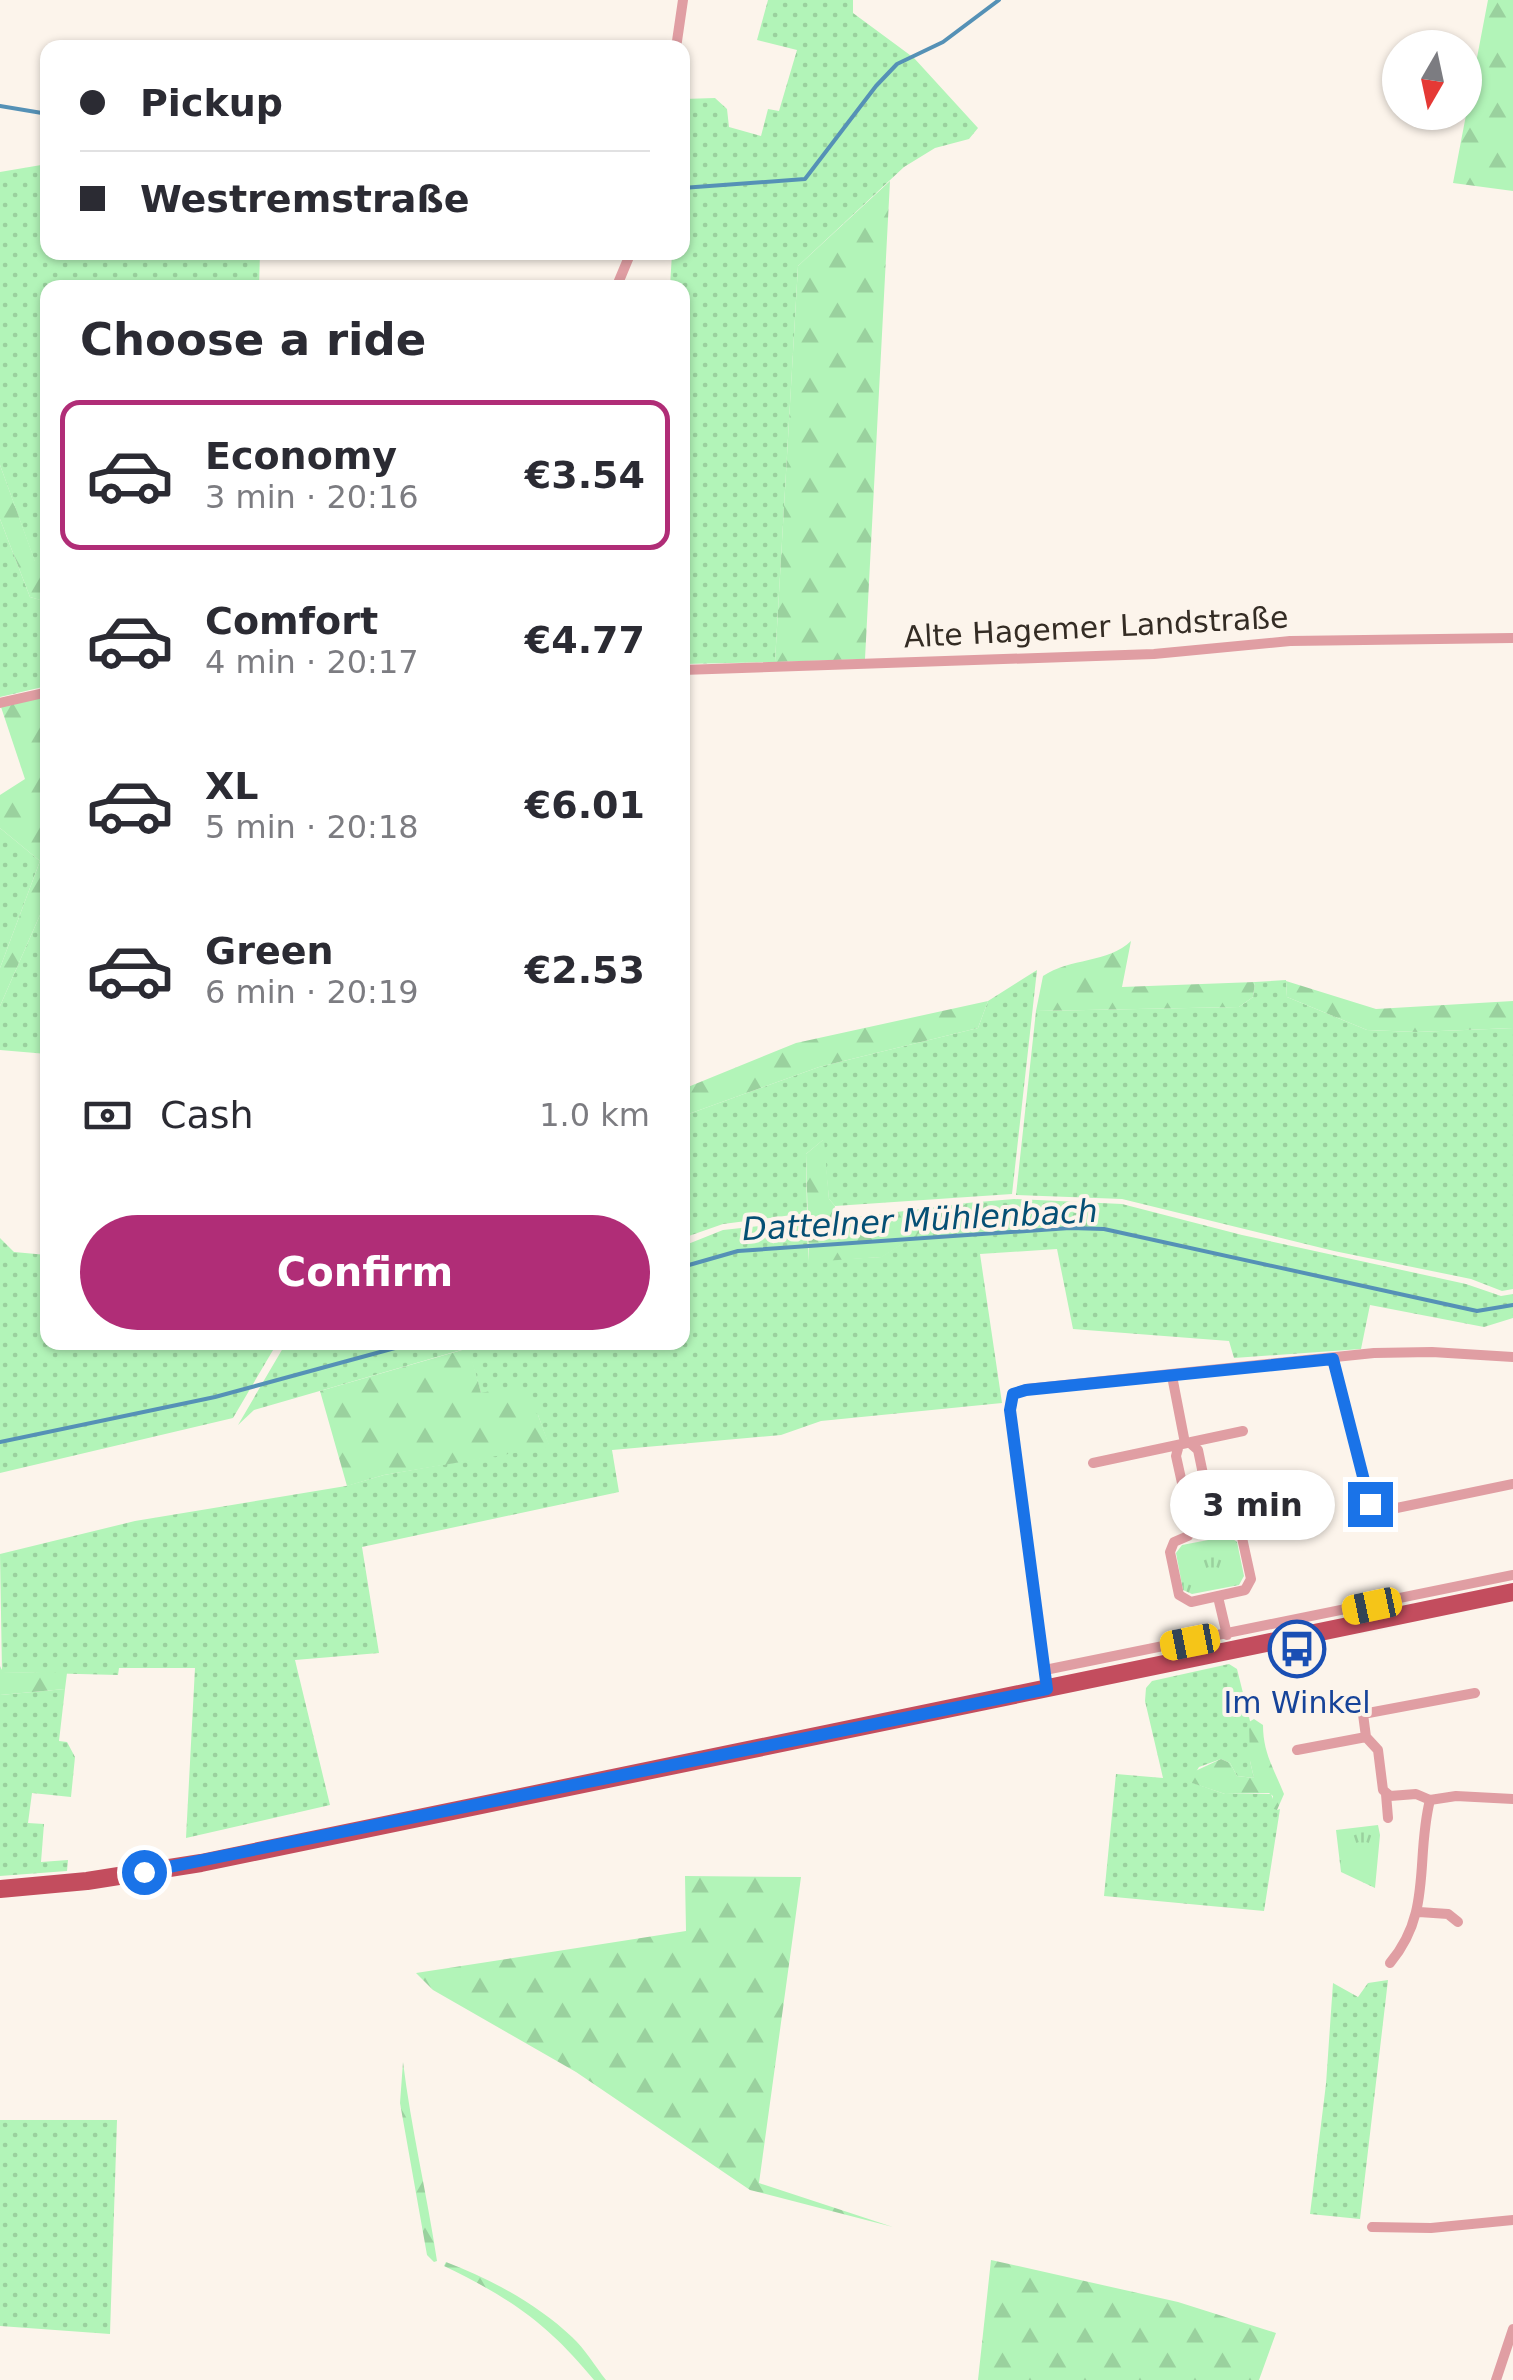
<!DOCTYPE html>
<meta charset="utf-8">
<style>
:root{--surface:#fff;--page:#f7f7f7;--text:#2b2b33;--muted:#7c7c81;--line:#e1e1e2;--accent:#b02d77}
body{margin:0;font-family:"DejaVu Sans",sans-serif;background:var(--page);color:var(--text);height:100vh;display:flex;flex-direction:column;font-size:38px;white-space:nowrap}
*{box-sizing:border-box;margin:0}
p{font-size:32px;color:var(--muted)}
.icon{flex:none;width:55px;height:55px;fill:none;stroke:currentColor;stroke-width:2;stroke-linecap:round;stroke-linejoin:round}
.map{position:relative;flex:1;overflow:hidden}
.drawer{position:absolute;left:40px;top:280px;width:650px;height:1070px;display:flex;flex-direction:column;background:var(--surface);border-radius:20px;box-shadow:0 2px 8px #0004}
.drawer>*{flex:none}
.banner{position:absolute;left:40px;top:40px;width:650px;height:220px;border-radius:20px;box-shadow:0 2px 8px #0004;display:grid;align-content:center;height:220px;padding:0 40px;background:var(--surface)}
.needle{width:65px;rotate:189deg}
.fabs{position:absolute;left:1382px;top:30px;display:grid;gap:20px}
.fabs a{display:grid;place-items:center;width:100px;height:100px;border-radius:50%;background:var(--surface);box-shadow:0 2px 8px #0004;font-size:50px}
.end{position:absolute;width:45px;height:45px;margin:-22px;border:12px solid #1a73e8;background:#fff;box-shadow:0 0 0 5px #fff}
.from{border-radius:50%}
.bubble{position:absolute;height:70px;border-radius:35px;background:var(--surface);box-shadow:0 2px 8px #0004;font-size:32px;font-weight:700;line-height:70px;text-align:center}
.car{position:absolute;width:30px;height:60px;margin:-30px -15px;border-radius:12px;box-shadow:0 0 8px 2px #0007;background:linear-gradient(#f5c518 24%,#345 0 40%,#f5c518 0 76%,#345 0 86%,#f5c518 0)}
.banner b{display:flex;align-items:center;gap:35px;height:95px;font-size:38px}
.banner b+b{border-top:2px solid var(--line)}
.banner i{width:25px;height:25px;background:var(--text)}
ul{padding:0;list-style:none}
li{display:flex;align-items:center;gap:30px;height:150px;margin:0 20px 15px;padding:0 20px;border:5px solid transparent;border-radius:20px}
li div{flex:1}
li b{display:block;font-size:38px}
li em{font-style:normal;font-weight:700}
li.selected{border-color:var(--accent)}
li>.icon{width:90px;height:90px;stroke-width:1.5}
h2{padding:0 40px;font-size:45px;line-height:120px}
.pay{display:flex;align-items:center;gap:25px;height:110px;padding:0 40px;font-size:38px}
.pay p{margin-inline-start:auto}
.button{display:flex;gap:20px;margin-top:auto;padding:20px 40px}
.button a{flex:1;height:115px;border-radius:60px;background:var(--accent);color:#fff;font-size:40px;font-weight:700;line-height:115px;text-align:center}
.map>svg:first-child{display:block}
</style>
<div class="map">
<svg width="1513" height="2380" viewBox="0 0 1513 2380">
<defs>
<pattern id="grass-dots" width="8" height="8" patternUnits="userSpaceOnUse" patternTransform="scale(2.5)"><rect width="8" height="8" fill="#b2f4b8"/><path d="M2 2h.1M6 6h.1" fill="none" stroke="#9ad19e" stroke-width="1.8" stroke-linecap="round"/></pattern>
<pattern id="forest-firs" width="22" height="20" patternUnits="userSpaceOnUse" patternTransform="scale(2.5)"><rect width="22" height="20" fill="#b2f4b8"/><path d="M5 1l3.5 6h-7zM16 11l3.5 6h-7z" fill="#9ad19e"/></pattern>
<pattern id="park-tufts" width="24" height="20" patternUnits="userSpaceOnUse" patternTransform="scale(2.5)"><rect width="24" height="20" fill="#b2f4b8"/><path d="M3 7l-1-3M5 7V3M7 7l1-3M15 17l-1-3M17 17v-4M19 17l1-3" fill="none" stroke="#9ad19e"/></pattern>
</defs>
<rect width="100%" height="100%" fill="#fcf4eb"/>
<path fill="url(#grass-dots)" d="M768,0H853V13L914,58L978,128L969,139L935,148L904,167L798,266L775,662L683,664L682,288L670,287L672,253L639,254L682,252L683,99L715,98L727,109L729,127L761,136L768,109L779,111L797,50L757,40Z
M47,164L48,252L260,253L259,287L48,288L47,568L35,562L0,465V172Z
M0,519L30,597L48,602L47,686L0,697Z
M0,828L40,861L0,968Z
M47,899V1054L0,1050V1006Z
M1037,970L1012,1194L835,1206L829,1199L823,1140L806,1154L807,1213L723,1224L683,1238V1116L819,1067L978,1028L988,1001Z
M1286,980L1287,997L1367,1030L1416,1032L1513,1028V1289L1502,1291L1471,1279L1334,1251L1122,1199L1016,1195L1036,1011L1239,1007L1253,997L1255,982Z
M1014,1199L1122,1204L1242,1235L1466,1284L1501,1296L1513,1294V1318L1484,1327L1370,1305L1361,1349L1234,1358L1229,1341L1073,1329L1057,1249L980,1254L1002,1403L821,1421L781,1435L612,1450L619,1492L362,1547L379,1653L295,1660L330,1805L186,1838L195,1668H119L118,1675L2,1672L0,1554L135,1521L346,1486L384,1475L549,1446L538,1415L481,1393L468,1348L254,1410L238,1425L283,1348L303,1343L682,1342L683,1246L723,1230L806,1221L809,1261L881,1257L967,1203Z
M0,1238L14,1252L47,1255L48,1342L282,1343L276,1345L233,1418L0,1473Z
M1229,1664L1237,1669L1250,1721V1761L1254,1778L1237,1776L1230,1763L1221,1759L1199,1767L1190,1782L1225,1794H1271L1277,1810L1280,1809L1264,1911L1104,1896L1116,1774L1163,1778L1145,1701L1146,1688L1152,1681Z
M65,1689L59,1741L67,1742L75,1757L71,1797L32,1793L28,1823L44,1824L41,1862L68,1860L67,1871L0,1876V1695Z
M1388,1980L1360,2219L1310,2214L1326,2084L1333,1983L1358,1997L1368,1983Z
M0,2120H117L110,2334L0,2326Z"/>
<path fill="url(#forest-firs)" d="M1488,0H1513V191L1453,183Z
M890,181L865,659L775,662L798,266Z
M0,465L35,561L47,568V602L30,597L0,519Z
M47,696V899L0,1006V968L40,861L0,828V795L25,779L1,707Z
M1131,941L1122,987L1255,982L1253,997L1239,1007L1036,1011L1043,976C1069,958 1109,963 1131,941Z
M1286,981L1376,1009L1513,1001V1028L1416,1032L1367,1030L1287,997Z
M988,1001L978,1028L819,1067L683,1116V1089L796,1043Z
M824,1139L829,1199L835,1206L834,1220L967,1203L882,1257L809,1262L806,1154Z
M469,1348L481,1393L513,1386L538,1415L550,1447L384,1475L347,1486L320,1391Z
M0,1666L3,1672L67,1673L65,1689L0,1695Z
M1254,1719L1263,1725C1263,1753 1274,1769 1284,1794L1277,1810L1271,1808L1273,1796L1269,1793L1225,1794L1189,1782L1191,1773L1221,1759L1230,1763L1237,1776L1254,1778L1250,1761L1249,1722Z
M685,1876L801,1877L759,2183L893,2227L750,2190L576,2072L433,1990L416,1973L686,1931Z
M403,2062C411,2128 427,2194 437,2261L434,2262L427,2255L400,2103Z
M991,2260L1178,2302L1276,2333L1259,2380H978Z
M446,2262C491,2279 537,2304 572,2337C585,2349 595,2366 606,2380H594C547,2323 510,2298 444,2266Z"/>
<path fill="url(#park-tufts)" d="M1229,1536L1237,1542L1244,1576L1239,1585L1192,1594L1183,1590L1176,1553L1182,1545Z
M1378,1825L1380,1835L1375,1888L1341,1872L1336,1830Z"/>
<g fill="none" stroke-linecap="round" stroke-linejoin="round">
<path stroke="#5591b6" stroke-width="4" d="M0,106L48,114
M682,188L805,179L876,86L897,64L943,42L999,0
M682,1267L738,1251L1070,1228L1104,1229L1477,1311L1513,1305
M0,1442L215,1397L417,1342"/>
<path stroke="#e09ea3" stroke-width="10" d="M676,48L683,0
M616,288L631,252
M682,670L1154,654L1290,641L1513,638
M0,703L48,692
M1333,1359L1370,1504L1387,1510L1513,1484
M1172,1376L1185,1443
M1179,1445L1176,1456L1192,1528L1188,1536L1174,1542L1170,1552L1179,1595L1191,1602L1245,1590L1251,1579L1241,1533L1220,1529L1213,1522L1198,1450L1190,1443
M1093,1463L1243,1431
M1218,1597L1227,1635
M1045,1670L1513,1575
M1047,1689L1010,1410L1013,1394L1026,1389L1374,1353L1432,1352L1513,1357
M1475,1693L1363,1714L1366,1737L1378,1750L1383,1790L1390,1796L1416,1794L1430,1800L1456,1796L1513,1799
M1297,1750L1366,1737
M1386,1794L1388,1818
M1419,1912L1448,1914L1458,1922
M1390,1963C1433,1912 1415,1859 1430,1800
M1372,2227L1431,2228L1513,2220
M1496,2380L1513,2329"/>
<path stroke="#c34d5e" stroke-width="18" d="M0,1889L87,1881L201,1863L1513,1592"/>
</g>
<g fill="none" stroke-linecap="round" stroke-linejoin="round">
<path stroke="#1a73e8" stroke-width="12" d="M144,1872L1047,1689L1010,1410L1013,1394L1026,1390L1333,1359L1370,1504"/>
</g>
<defs>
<g id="bus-ring" transform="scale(2.875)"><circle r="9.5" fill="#fcf4eb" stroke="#1a4fb4" stroke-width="1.5"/><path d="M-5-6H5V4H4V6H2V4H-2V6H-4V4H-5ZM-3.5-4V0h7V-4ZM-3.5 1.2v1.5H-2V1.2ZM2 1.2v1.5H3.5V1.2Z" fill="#1a4fb4"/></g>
</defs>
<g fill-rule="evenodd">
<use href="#bus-ring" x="1297" y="1649"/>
</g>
<g text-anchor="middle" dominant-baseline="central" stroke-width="8" stroke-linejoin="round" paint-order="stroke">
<g font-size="30" fill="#342c24" stroke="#fcf4eb">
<text transform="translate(1096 627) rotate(-3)">Alte Hagemer Landstraße</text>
</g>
<g font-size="30" fill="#164399" stroke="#fcf4eb">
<text x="1297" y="1702">Im Winkel</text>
</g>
<g font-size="32" font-style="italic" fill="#054f74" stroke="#fcf4eb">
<text transform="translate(920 1220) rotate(-3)">Dattelner Mühlenbach</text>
</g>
</g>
</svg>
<div class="fabs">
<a><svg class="needle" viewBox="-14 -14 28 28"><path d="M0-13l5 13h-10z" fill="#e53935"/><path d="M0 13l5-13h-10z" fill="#7c7c81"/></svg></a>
</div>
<i class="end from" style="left:144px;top:1872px"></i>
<i class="end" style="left:1370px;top:1504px"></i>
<div class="bubble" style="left:1170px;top:1470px;width:165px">3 min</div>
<i class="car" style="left:1372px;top:1606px;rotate:258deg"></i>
<i class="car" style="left:1190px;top:1642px;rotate:259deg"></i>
<div class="banner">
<b><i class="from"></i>Pickup</b>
<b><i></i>Westremstraße</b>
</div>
<section class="drawer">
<h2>Choose a ride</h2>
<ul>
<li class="selected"><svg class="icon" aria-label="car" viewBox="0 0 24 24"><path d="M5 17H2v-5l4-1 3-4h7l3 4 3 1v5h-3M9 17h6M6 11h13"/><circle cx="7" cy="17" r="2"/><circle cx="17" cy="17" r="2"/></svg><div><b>Economy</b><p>3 min · 20:16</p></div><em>€3.54</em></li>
<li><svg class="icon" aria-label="car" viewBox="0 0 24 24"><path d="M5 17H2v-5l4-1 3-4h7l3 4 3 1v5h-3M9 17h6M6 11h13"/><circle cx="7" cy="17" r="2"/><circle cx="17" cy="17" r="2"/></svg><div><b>Comfort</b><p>4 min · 20:17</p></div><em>€4.77</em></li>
<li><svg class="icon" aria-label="car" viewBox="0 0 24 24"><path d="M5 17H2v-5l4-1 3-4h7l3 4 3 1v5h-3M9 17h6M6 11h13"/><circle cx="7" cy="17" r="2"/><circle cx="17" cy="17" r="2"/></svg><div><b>XL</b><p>5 min · 20:18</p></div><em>€6.01</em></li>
<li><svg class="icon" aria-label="car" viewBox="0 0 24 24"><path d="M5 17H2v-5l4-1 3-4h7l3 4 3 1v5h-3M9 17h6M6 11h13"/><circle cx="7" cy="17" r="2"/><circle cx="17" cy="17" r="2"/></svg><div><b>Green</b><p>6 min · 20:19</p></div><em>€2.53</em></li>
</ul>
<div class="pay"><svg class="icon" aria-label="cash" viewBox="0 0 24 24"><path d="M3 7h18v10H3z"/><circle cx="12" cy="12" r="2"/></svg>Cash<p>1.0 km</p></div>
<div class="button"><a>Confirm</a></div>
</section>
</div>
